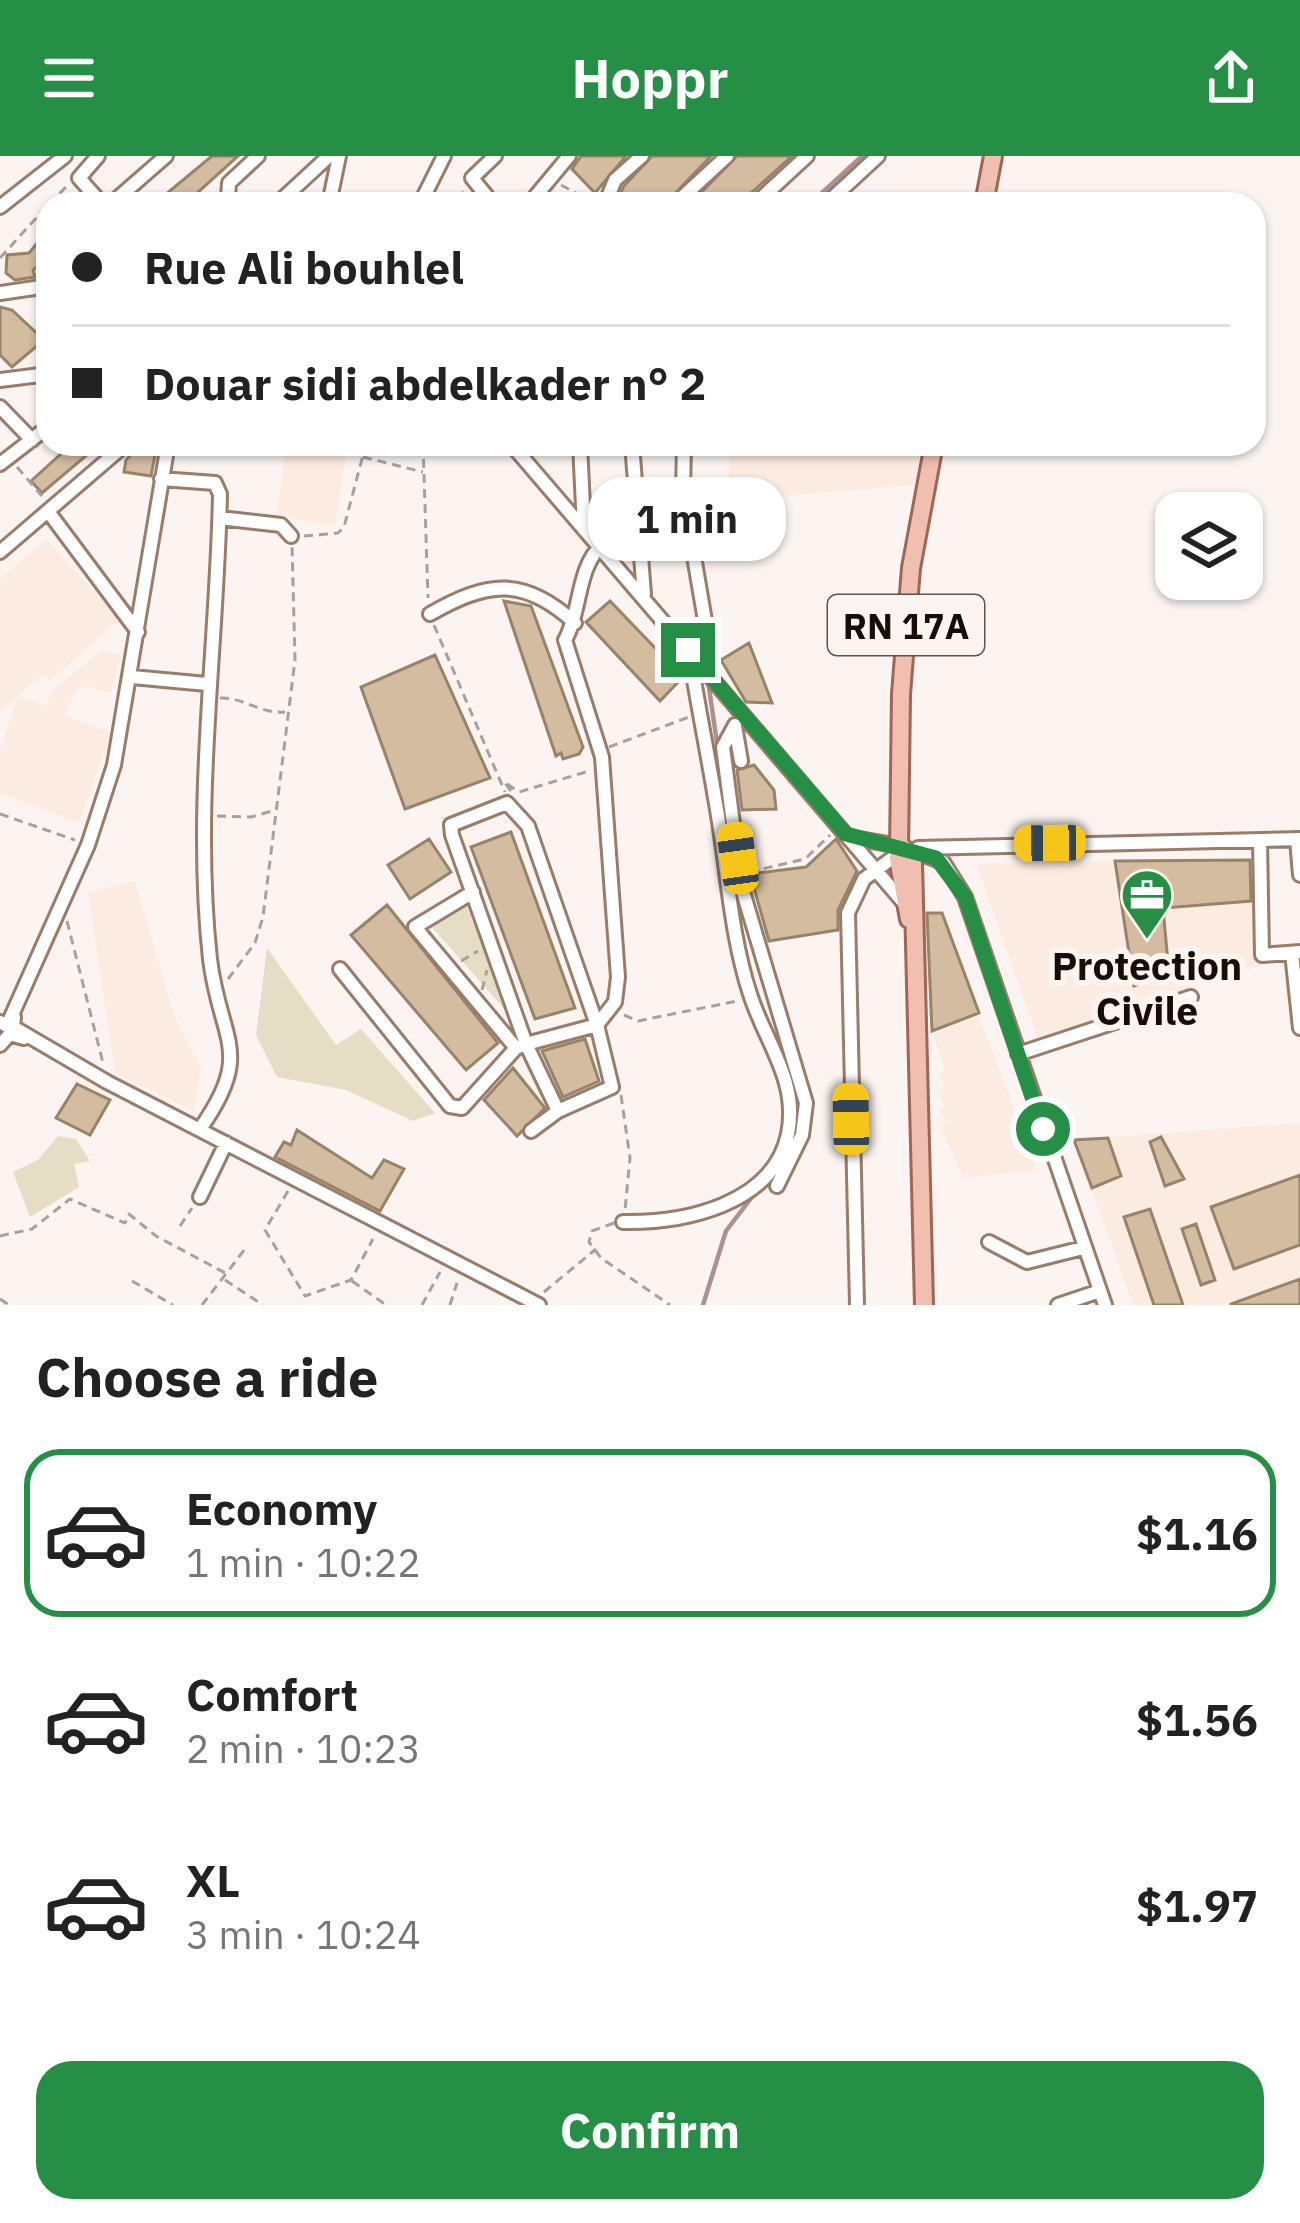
<!DOCTYPE html>
<meta charset="utf-8">
<style>
:root{--surface:#fff;--page:#f2f2f2;--text:#222;--muted:#767676;--line:#e0e0e0;--accent:#258f45}
body{margin:0;font-family:"IBM Plex Sans",sans-serif;background:var(--page);color:var(--text);height:100vh;display:flex;flex-direction:column;font-size:45px;white-space:nowrap}
*{box-sizing:border-box;margin:0}
p{font-size:39px;color:var(--muted)}
.icon{flex:none;width:66px;height:66px;fill:none;stroke:currentColor;stroke-width:2;stroke-linecap:round;stroke-linejoin:round}
.map{position:relative;height:1149px;overflow:hidden}
.details{display:flex;flex-direction:column;background:var(--surface);flex:1}
.details>*{flex:none}
.top-card{position:absolute;left:36px;top:36px;width:1230px;height:264px;border-radius:36px;box-shadow:0 3px 9px #0004;display:grid;align-content:center;height:264px;padding:0 36px;background:var(--surface)}
.controls{position:absolute;left:1155px;top:336px;display:grid;gap:24px}
.controls a{display:grid;place-items:center;width:108px;height:108px;border-radius:24px;background:var(--surface);box-shadow:0 3px 9px #0004;font-size:60px}
.end{position:absolute;width:54px;height:54px;margin:-27px;border:15px solid #258f45;background:#fff;box-shadow:0 0 0 6px #fff}
.from{border-radius:50%}
.bubble{position:absolute;height:84px;border-radius:36px;background:var(--surface);box-shadow:0 3px 9px #0004;font-size:39px;font-weight:700;line-height:84px;text-align:center}
.car{position:absolute;width:36px;height:72px;margin:-36px -18px;border-radius:15px;box-shadow:0 0 9px 3px #0007;background:linear-gradient(#f5c518 24%,#345 0 40%,#f5c518 0 76%,#345 0 86%,#f5c518 0)}
.top-card b{display:flex;align-items:center;gap:42px;height:114px;font-size:45px}
.top-card b+b{border-top:3px solid var(--line)}
.top-card i{width:30px;height:30px;background:var(--text)}
ul{padding:0;list-style:none}
li{display:flex;align-items:center;gap:36px;height:168px;margin:0 24px 18px;padding:0 12px;border:6px solid transparent;border-radius:36px}
li div{flex:1}
li b{display:block;font-size:45px}
li em{font-style:normal;font-weight:700}
li.active{border-color:var(--accent)}
li>.icon{width:108px;height:108px;stroke-width:1.5}
h2{padding:0 36px;font-size:54px;line-height:144px}
.cta{display:flex;gap:24px;margin-top:auto;padding:24px 36px}
.cta a{flex:1;height:138px;border-radius:36px;background:var(--accent);color:#fff;font-size:48px;font-weight:700;line-height:138px;text-align:center}
header{display:flex;justify-content:space-between;align-items:center;height:156px;padding:0 36px;background:var(--accent);color:#fff;font-size:54px;font-weight:700}
.map>svg:first-child{display:block}
</style>
<header><svg class="icon" aria-label="menu" viewBox="0 0 24 24"><path d="M4 6h16M4 12h16M4 18h16"/></svg>Hoppr<svg class="icon" aria-label="share" viewBox="0 0 24 24"><path d="M12 15V3M7 8l5-5 5 5M5 13v7h14v-7"/></svg></header>
<div class="map">
<svg width="1300" height="1149" viewBox="0 0 1300 1149">
<rect width="100%" height="100%" fill="#fbf4f0"/>
<path fill="#fcebe1" d="M286,288H348L335,370L277,360Z
M729,288H922L914,329L730,344Z
M46,383L119,463L50,525L43,518L18,540L47,550L52,535L102,494L121,499L111,537L87,530L75,534L65,560L111,576L79,667L0,637V595L17,542L0,556V423Z
M1115,705L1133,835L1134,830L1169,817L1163,752L1261,744L1267,807L1038,883L976,708Z
M135,725L174,859L201,912L194,955L115,917L88,736Z
M979,860L1037,1014L963,1022L941,971L946,967L939,954L945,950L938,935L945,932L939,917L945,914L933,878Z
M1300,967V1149H1133L1074,984Z"/>
<path fill="#e5ddc4" d="M466,748L507,856L430,769Z
M267,792L336,889L361,873L435,957L413,965L346,934L277,921L256,879Z
M58,980L76,983L90,1005L74,1008L79,1031L30,1061L13,1016L38,1004Z"/>
<g fill="none" stroke-linecap="round" stroke-linejoin="round">
<path stroke="#ad9090" stroke-width="4.5" d="M810,48L862,0
M698,460L703,490
M708,525L718,594
M744,759L768,840
M794,985L799,943
M703,1149L726,1075L755,1037"/>
</g>
<path fill="#d3bca0" stroke="#988368" stroke-width="3" d="M212,0H238L185,48H154Z
M581,0H626L595,37L572,13Z
M652,0H711L665,48H628L619,41L624,30Z
M737,0H792L739,48H690Z
M48,74V102L33,114L35,121L15,124L6,117L7,99L29,97Z
M0,151L12,154L44,184L12,211L0,199Z
M72,288H100L42,337L31,325Z
M141,288H157L151,320L124,316L126,304Z
M504,445L531,450L583,591L579,598L563,603L561,597L556,600Z
M610,445L683,521L660,545L586,466Z
M749,487L772,547L746,546L721,504Z
M435,499L490,622L405,653L361,531Z
M754,609L774,634L776,653L742,654L737,614Z
M511,676L575,852L535,863L471,691Z
M429,683L451,716L410,743L388,709Z
M836,683L857,715L838,754V774L769,785L750,718L806,711Z
M1250,704L1251,745L1163,752L1169,818L1134,830L1115,705Z
M387,749L498,887L466,914L351,779Z
M927,757H942L979,857L932,875Z
M585,883L599,925L563,941L542,895Z
M513,912L545,952L517,980L484,944Z
M77,928L110,944L90,979L56,962Z
M297,974L372,1022L384,1004L404,1013L380,1055L275,1001L284,986L291,989Z
M1161,981L1184,1023L1165,1030L1150,986Z
M1108,982L1121,1020L1092,1032L1074,984Z
M1300,1019V1089L1234,1113L1211,1051Z
M1150,1053L1183,1149H1154L1124,1061Z
M1196,1068L1215,1124L1201,1129L1182,1073Z
M1300,1123V1149H1231V1148Z"/>
<g fill="none" stroke-linecap="round" stroke-linejoin="round">
<g stroke="#9a7c6a" stroke-width="18">
<path id="minor" d="M98,0L79,22L102,48
M111,48L166,0
M236,48L228,41L229,27L258,0
M277,48L329,0
M329,48L339,0
M420,48L444,0
M493,48L472,22L495,0
M529,48L569,0
M605,48L615,24L642,0
M675,48L727,0
M755,48L807,0
M826,48L878,0
M0,51L65,0
M0,137L48,130
M0,224L48,218
M0,251L32,284
M511,288L904,747
M580,288L584,371
M632,288L644,438
M684,288L683,336L710,494L706,513
M0,308L48,271
M161,323L215,327L220,338C217,494 193,647 210,803C220,886 255,895 200,973
M50,358L138,476
M220,362L281,369L291,380
M0,396L126,288
M430,458C487,425 524,420 575,467
M132,521L207,528
M735,569L723,591L741,729L806,947L802,979L777,1030
M735,570L741,605
M854,682L905,691
M1297,683L1300,719
M1260,684L1262,799L1300,796
M918,692L1300,683
M914,695L943,706L965,741L1105,1149
M473,736L415,771L516,892
M1292,797L1300,872
M340,813L450,950L462,952L516,892L526,888L597,869L528,670L507,647L451,669L452,679L526,888L558,955L612,931L597,869L615,846L618,821L602,601L565,484C581,456 577,412 601,390
M14,861L13,871L107,926L539,1149
M0,866L7,870L88,689L114,609L168,288
M0,889L10,878L24,882
M1018,898L1191,841
M531,975L558,955
M200,1041L226,987
M623,1066C684,1067 773,1049 788,978C799,925 765,886 750,838C732,783 728,723 719,666C710,609 698,551 689,494
M989,1086L1027,1106L1083,1092
M857,1149L848,757L864,723L898,698
M1058,1149L1100,1135"/>
</g>
<g stroke="#a06554" stroke-width="22">
<path id="major" d="M984,48L993,0
M899,696L901,538L911,412L934,288
M898,702L909,763
M913,707L924,1149"/>
</g>
<path stroke="#a9a09b" stroke-width="3" stroke-dasharray="9 6" stroke-linecap="butt" d="M561,29L595,47
M49,48L67,30
M454,48L463,35
M0,102L48,49
M423,288L428,442
M363,301L423,316
M17,311L42,340
M304,380L338,377L344,371L366,288
M434,469L505,636
M220,542C244,541 259,558 285,556
M609,591L689,561
M511,635L504,626L519,636L589,615
M0,658L75,684
M217,660L251,661L272,655
M749,716L805,703L830,679
M67,765L103,907
M461,805L478,795
M228,823L255,787L263,761L295,504L292,389
M482,834L487,814
M624,859L638,865L737,845
M621,939L630,1002L625,1054
M288,1035L265,1074L305,1140L351,1124L373,1083
M614,1067L592,1075L589,1086L601,1102L670,1149
M180,1070L192,1052
M0,1080L32,1073L70,1043L125,1067L129,1058L156,1080L227,1118
M225,1124L263,1149
M132,1125L173,1149
M352,1125L386,1149
M544,1136L596,1093
M0,1143L9,1149
M202,1149L245,1093
M422,1149L440,1116
M450,1149L457,1127"/>
<use href="#minor" stroke="#fff" stroke-width="12"/>
<use href="#major" stroke="#f1bfb2" stroke-width="16"/>
</g>
<g fill="none" stroke-linecap="round" stroke-linejoin="round">
<path stroke="#258f45" stroke-width="15" d="M688,494L846,678L936,702L965,741L1043,973"/>
</g>
<defs>
<g id="office-pin" transform="scale(2.7)"><path d="M0 17L-7.5 6A9.5 9.5 0 1 1 7.5 6Z" fill="#258f45" stroke="#fbf4f0"/><path d="M-6-3h4V-5.5h4V-3h4V5H-6ZM-1-4.5V-3h2v-1.5ZM-6 0V1H6V0Z" fill="#fff"/></g>
</defs>
<g fill-rule="evenodd">
<use href="#office-pin" x="1147" y="739"/>
</g>
<g text-anchor="middle" dominant-baseline="central" stroke-width="12" stroke-linejoin="round" paint-order="stroke">
<rect fill="#fbf4f0" stroke="#5d534d" stroke-width="3" x="828" y="439" width="156" height="60" rx="9"/>
<g font-size="36" font-weight="bold" fill="#190e07">
<text x="906" y="469">RN 17A</text>
</g>
<g font-size="39" font-weight="bold" fill="#190e07" stroke="#fbf4f0">
<text x="1147" y="809">Protection<tspan x="1147" dy="45">Civile</tspan></text>
</g>
</g>
</svg>
<div class="controls">
<a><svg class="icon" aria-label="layers" viewBox="0 0 24 24"><path d="M12 4l9 5-9 5-9-5zM3 14l9 5 9-5"/></svg></a>
</div>
<i class="end from" style="left:1043px;top:973px"></i>
<i class="end" style="left:688px;top:494px"></i>
<div class="bubble" style="left:588px;top:321px;width:198px">1 min</div>
<i class="car" style="left:1050px;top:687px;rotate:269deg"></i>
<i class="car" style="left:738px;top:702px;rotate:352deg"></i>
<i class="car" style="left:851px;top:963px;rotate:359deg"></i>
<div class="top-card">
<b><i class="from"></i>Rue Ali bouhlel</b>
<b><i></i>Douar sidi abdelkader n° 2</b>
</div>
</div>
<section class="details">
<h2>Choose a ride</h2>
<ul>
<li class="active"><svg class="icon" aria-label="car" viewBox="0 0 24 24"><path d="M5 17H2v-5l4-1 3-4h7l3 4 3 1v5h-3M9 17h6M6 11h13"/><circle cx="7" cy="17" r="2"/><circle cx="17" cy="17" r="2"/></svg><div><b>Economy</b><p>1 min · 10:22</p></div><em>$1.16</em></li>
<li><svg class="icon" aria-label="car" viewBox="0 0 24 24"><path d="M5 17H2v-5l4-1 3-4h7l3 4 3 1v5h-3M9 17h6M6 11h13"/><circle cx="7" cy="17" r="2"/><circle cx="17" cy="17" r="2"/></svg><div><b>Comfort</b><p>2 min · 10:23</p></div><em>$1.56</em></li>
<li><svg class="icon" aria-label="car" viewBox="0 0 24 24"><path d="M5 17H2v-5l4-1 3-4h7l3 4 3 1v5h-3M9 17h6M6 11h13"/><circle cx="7" cy="17" r="2"/><circle cx="17" cy="17" r="2"/></svg><div><b>XL</b><p>3 min · 10:24</p></div><em>$1.97</em></li>
</ul>
<div class="cta"><a>Confirm</a></div>
</section>
